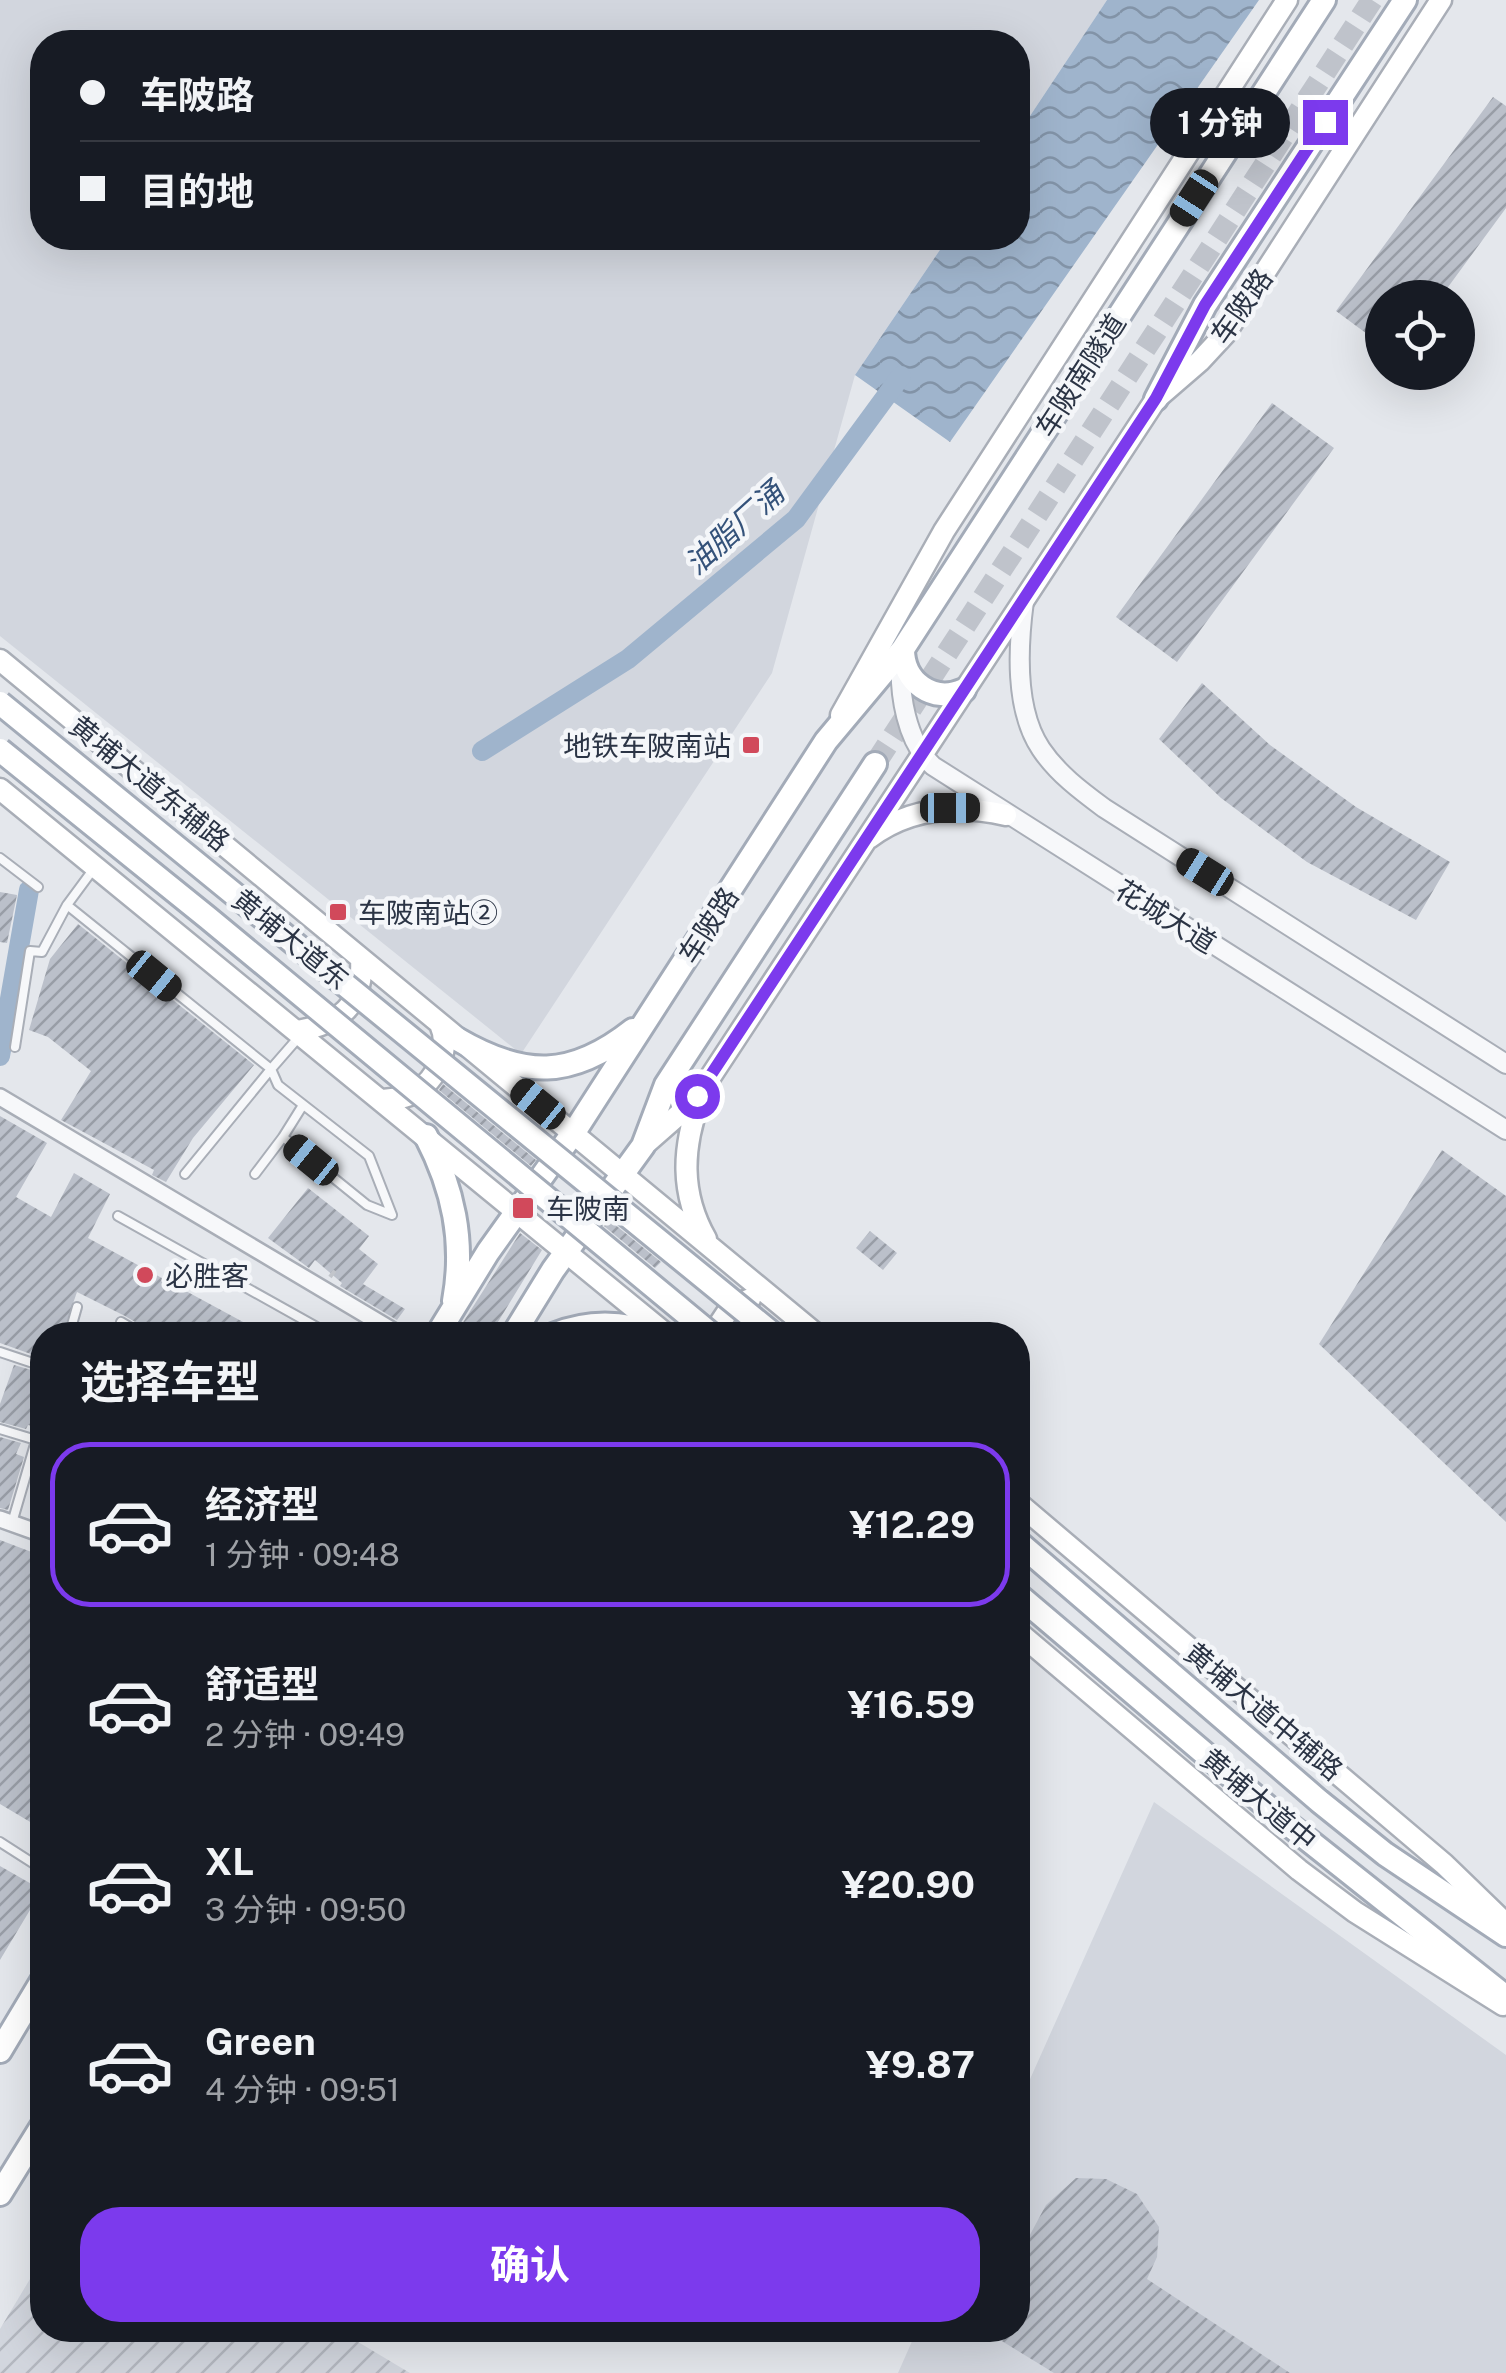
<!DOCTYPE html>
<html lang="zh">
<meta charset="utf-8">
<style>
:root{--surface:#171b24;--page:#20242c;--text:#f1f3f6;--muted:#9ea1a6;--line:#363941;--accent:#7c3aed}
body{margin:0;font-family:"Public Sans","Noto Sans SC",sans-serif;background:var(--page);color:var(--text);height:100vh;display:flex;flex-direction:column;font-size:38px;white-space:nowrap}
*{box-sizing:border-box;margin:0}
p{font-size:32px;color:var(--muted)}
.icon{flex:none;width:55px;height:55px;fill:none;stroke:currentColor;stroke-width:2;stroke-linecap:round;stroke-linejoin:round}
.map{position:relative;flex:1;overflow:hidden}
.details{position:absolute;left:30px;top:1322px;width:1000px;height:1020px;display:flex;flex-direction:column;background:var(--surface);border-radius:40px;box-shadow:0 10px 40px #0002}
.details>*{flex:none}
.guide{position:absolute;left:30px;top:30px;width:1000px;height:220px;border-radius:40px;box-shadow:0 10px 40px #0002;display:grid;align-content:center;height:220px;padding:0 50px;background:var(--surface)}
.buttons{position:absolute;left:1365px;top:280px;display:grid;gap:20px}
.buttons a{display:grid;place-items:center;width:110px;height:110px;border-radius:50%;background:var(--surface);box-shadow:0 10px 40px #0002;font-size:50px}
.end{position:absolute;width:45px;height:45px;margin:-22px;border:12px solid #7c3aed;background:#fff;box-shadow:0 0 0 5px #fff}
.from{border-radius:50%}
.bubble{position:absolute;height:70px;border-radius:35px;background:var(--surface);box-shadow:0 10px 40px #0002;font-size:32px;font-weight:700;line-height:70px;text-align:center}
.car{position:absolute;width:30px;height:60px;margin:-30px -15px;border-radius:12px;box-shadow:0 0 8px 2px #0007;background:linear-gradient(#222 24%,#8ab4d8 0 40%,#222 0 76%,#8ab4d8 0 86%,#222 0)}
.guide b{display:flex;align-items:center;gap:35px;height:95px;font-size:38px}
.guide b+b{border-top:2px solid var(--line)}
.guide i{width:25px;height:25px;background:var(--text)}
ul{padding:0;list-style:none}
li{display:flex;align-items:center;gap:30px;height:165px;margin:0 20px 15px;padding:0 30px;border:5px solid transparent;border-radius:40px}
li div{flex:1}
li b{display:block;font-size:38px}
li em{font-style:normal;font-weight:700}
li.selected{border-color:var(--accent)}
li>.icon{width:90px;height:90px;stroke-width:1.5}
h2{padding:0 50px;font-size:45px;line-height:120px}
.button{display:flex;gap:20px;margin-top:auto;padding:20px 50px}
.button a{flex:1;height:115px;border-radius:40px;background:var(--accent);color:#fff;font-size:40px;font-weight:700;line-height:115px;text-align:center}
.map>svg:first-child{display:block}
</style>
<div class="map">
<svg width="1506" height="2373" viewBox="0 0 1506 2373">
<defs>
<pattern id="industrial-furrows" width="10" height="10" patternUnits="userSpaceOnUse" patternTransform="scale(2.5)"><rect width="10" height="10" fill="#d2d6de"/><path d="M-1 1l2-2M0 10L10 0M9 11l2-2" fill="none" stroke="#b4b8c0"/></pattern>
<pattern id="water-waves" width="16" height="10" patternUnits="userSpaceOnUse" patternTransform="scale(2.5)"><rect width="16" height="10" fill="#9fb4cc"/><path d="M0 5q4-4 8 0t8 0" fill="none" stroke="#8293a7"/></pattern>
<pattern id="building-hatch" width="6" height="6" patternUnits="userSpaceOnUse" patternTransform="scale(2.5)"><rect width="6" height="6" fill="#bbc0ca"/><path d="M-1 1l2-2M0 6l6-6M5 7l2-2" fill="none" stroke="#989da6"/></pattern>
</defs>
<rect width="100%" height="100%" fill="#e4e7ec"/>
<path fill="#d2d6de" d="M0,0H1107L1018,134V42H42V238H948L855,375L772,673L521,1054L0,636Z
M1154,1802L1506,2055V2373H898L917,2330H1018V2106Z"/>
<path fill="url(#industrial-furrows)" d="M42,2259V2330H338L410,2373H0V2329Z"/>
<path fill="url(#water-waves)" d="M1107,0H1259L950,442L855,375L948,238H1018V134Z"/>
<g fill="none" stroke-linecap="round" stroke-linejoin="round">
<path stroke="#9fb4cc" stroke-width="20" d="M482,751L628,659L796,519L901,376
M0,1056L29,890"/>
</g>
<path fill="url(#building-hatch)" d="M1493,97L1506,106V208L1440,298H1382V345L1336,311Z
M1272,403L1334,448L1177,662L1116,617Z
M1202,683L1270,745L1356,807L1450,862L1416,920L1307,862L1221,798L1159,739Z
M0,892L17,895L7,943L0,942Z
M78,924L254,1065L193,1138L166,1182L152,1175L154,1170L61,1120L91,1071L48,1037L29,1030L50,959Z
M443,1084L536,1160L531,1166L439,1090Z
M0,1116L47,1143L16,1197L51,1217L74,1173L110,1194L88,1238L267,1335H150L147,1329L125,1316L77,1292L62,1335H42V1358L0,1343Z
M1442,1150L1506,1196V1522L1319,1344Z
M308,1188L369,1236L359,1249L378,1264L363,1284L405,1309L397,1320L340,1286L342,1283L315,1260L309,1268L268,1238Z
M608,1219L661,1262L655,1268L604,1226Z
M870,1231L897,1253L883,1270L856,1248Z
M520,1233L542,1250L490,1335H455Z
M14,1365L42,1373V1401L32,1426L28,1425L26,1429L0,1422V1404Z
M0,1437L21,1443L16,1454L24,1457L8,1510L0,1508Z
M0,1540L42,1556V1829L0,1804Z
M0,1866L42,1890L0,1960Z
M1076,2178L1106,2179L1137,2194L1159,2227L1157,2257L1147,2279L1290,2373H1054L984,2330H1018V2257L1046,2205Z"/>
<g fill="none" stroke-linecap="round" stroke-linejoin="round">
<path stroke="#bfc3cb" stroke-width="22" stroke-dasharray="22 11" stroke-linecap="butt" d="M875,764L1372,0"/>
<g stroke="#a9aeb7" stroke-width="12">
<path id="service" d="M0,858L38,887
M95,867L67,905L271,1069L298,1038
M15,1047L30,951L42,952L67,905
M283,1137L303,1105
M185,1174L271,1069L278,1085L369,1156L392,1215L367,1205L283,1137L255,1174
M118,1216L331,1335
M121,1322L143,1335
M69,1335L77,1307
M0,1352L42,1366
M0,1429L36,1440
M12,1523L42,1420
M0,1842L42,1869"/>
</g>
<g stroke="#a9aeb7" stroke-width="20">
<path id="minor" d="M0,1097L400,1335
M0,1519L42,1534"/>
</g>
<g stroke="#a9aeb7" stroke-width="22">
<path id="tertiary" d="M1024,601C1018,646 1014,709 1041,749C1057,773 1081,791 1104,808L1506,1064
M901,659C899,694 906,741 933,766L1506,1130"/>
</g>
<g stroke="#a9aeb7" stroke-width="25">
<path id="secondary" d="M0,660L817,1335
M841,715L944,531L1287,0
M0,789L667,1335
M869,838C910,807 958,804 1006,815
M297,1031C339,1024 364,1006 361,959
M700,1099C682,1148 680,1193 706,1239
M383,1100C393,1099 406,1098 414,1093C438,1079 451,1048 440,1024
M643,1146L684,1110L709,1079L1156,399L1200,361L1225,334L1441,0
M712,1335L730,1308L750,1299
M1018,1503L1444,1864L1506,1924
M1018,1632L1299,1870L1355,1912L1503,2005"/>
</g>
<g stroke="#a3abb8" stroke-width="28">
<path id="primary" d="M1156,399L1205,305L1405,0
M903,649C903,682 933,704 964,690
M457,1039C524,1078 571,1079 633,1030
M426,1136C453,1188 465,1241 454,1301
M437,1335L488,1252L578,1126L826,741L903,649L1324,0
M513,1335L553,1270L643,1146L666,1085L875,764
M553,1335C588,1321 622,1321 657,1335
M1018,1542L1319,1801L1385,1854L1506,1935
M1018,1595L1283,1820L1506,1997
M0,2051L42,1981
M0,2194L42,2126"/>
</g>
<path stroke="#c2c5cb" stroke-width="4" stroke-dasharray="8 8" stroke-linecap="butt" d="M330,1277L339,1265"/>
<use href="#service" stroke="#f7f8fa" stroke-width="8"/>
<use href="#minor" stroke="#f7f8fa" stroke-width="15"/>
<use href="#tertiary" stroke="#f7f8fa" stroke-width="18"/>
<use href="#secondary" stroke="#fff" stroke-width="20"/>
<use href="#primary" stroke="#fff" stroke-width="22"/>
<g stroke="#a3abb8" stroke-width="28" stroke-linecap="butt">
<path id="primary-bridge" d="M0,703L774,1335
M0,750L208,918L712,1335"/>
</g>
<use href="#primary-bridge" stroke="#fff" stroke-width="22"/>
</g>
<g fill="none" stroke-linecap="round" stroke-linejoin="round">
<path stroke="#7c3aed" stroke-width="12" d="M697,1096L1156,398L1205,305L1325,122"/>
</g>
<g fill="#d1495b" stroke="#f4f6f9" stroke-width="4">
<rect x="741" y="735" width="20" height="20" rx="5"/>
<rect x="328" y="902" width="20" height="20" rx="5"/>
<rect x="511" y="1196" width="24" height="24" rx="5"/>
<circle cx="145" cy="1275" r="10"/>
</g>
<g text-anchor="middle" dominant-baseline="central" stroke-width="9" stroke-linejoin="round" paint-order="stroke">
<g font-size="28" fill="#2b3445" stroke="#f4f6f9">
<text transform="translate(1241 306) rotate(-55)">车陂路</text>
<text transform="translate(1080 375) rotate(-57)">车陂南隧道</text>
<text transform="translate(150 783) rotate(39)">黄埔大道东辅路</text>
<text transform="translate(1166 916) rotate(32)">花城大道</text>
<text transform="translate(708 925) rotate(-57)">车陂路</text>
<text transform="translate(291 939) rotate(39)">黄埔大道东</text>
<text transform="translate(1264 1711) rotate(40)">黄埔大道中辅路</text>
<text transform="translate(1259 1799) rotate(40)">黄埔大道中</text>
</g>
<g font-size="28" fill="#2b3445" stroke="#f4f6f9" text-anchor="start">
<text x="731" y="745" text-anchor="end">地铁车陂南站</text>
<text x="358" y="912">车陂南站②</text>
<text x="546" y="1208">车陂南</text>
<text x="165" y="1275">必胜客</text>
</g>
<g font-size="30" font-style="italic" fill="#34527a" stroke="#f4f6f9">
<text transform="translate(734 528) rotate(-42)">油脂厂涌</text>
</g>
</g>
</svg>
<div class="buttons">
<a><svg class="icon" aria-label="locate" viewBox="0 0 24 24"><circle cx="12" cy="12" r="6"/><path d="M12 2v4M12 18v4M2 12h4M18 12h4"/></svg></a>
</div>
<i class="end from" style="left:697px;top:1096px"></i>
<i class="end" style="left:1325px;top:122px"></i>
<div class="bubble" style="left:1150px;top:88px;width:140px">1 分钟</div>
<i class="car" style="left:1194px;top:198px;rotate:213deg"></i>
<i class="car" style="left:950px;top:808px;rotate:90deg"></i>
<i class="car" style="left:1205px;top:872px;rotate:302deg"></i>
<i class="car" style="left:154px;top:976px;rotate:129deg"></i>
<i class="car" style="left:538px;top:1104px;rotate:309deg"></i>
<i class="car" style="left:311px;top:1160px;rotate:309deg"></i>
<div class="guide">
<b><i class="from"></i>车陂路</b>
<b><i></i>目的地</b>
</div>
<section class="details">
<h2>选择车型</h2>
<ul>
<li class="selected"><svg class="icon" aria-label="car" viewBox="0 0 24 24"><path d="M5 17H2v-5l4-1 3-4h7l3 4 3 1v5h-3M9 17h6M6 11h13"/><circle cx="7" cy="17" r="2"/><circle cx="17" cy="17" r="2"/></svg><div><b>经济型</b><p>1 分钟 · 09:48</p></div><em>¥12.29</em></li>
<li><svg class="icon" aria-label="car" viewBox="0 0 24 24"><path d="M5 17H2v-5l4-1 3-4h7l3 4 3 1v5h-3M9 17h6M6 11h13"/><circle cx="7" cy="17" r="2"/><circle cx="17" cy="17" r="2"/></svg><div><b>舒适型</b><p>2 分钟 · 09:49</p></div><em>¥16.59</em></li>
<li><svg class="icon" aria-label="car" viewBox="0 0 24 24"><path d="M5 17H2v-5l4-1 3-4h7l3 4 3 1v5h-3M9 17h6M6 11h13"/><circle cx="7" cy="17" r="2"/><circle cx="17" cy="17" r="2"/></svg><div><b>XL</b><p>3 分钟 · 09:50</p></div><em>¥20.90</em></li>
<li><svg class="icon" aria-label="car" viewBox="0 0 24 24"><path d="M5 17H2v-5l4-1 3-4h7l3 4 3 1v5h-3M9 17h6M6 11h13"/><circle cx="7" cy="17" r="2"/><circle cx="17" cy="17" r="2"/></svg><div><b>Green</b><p>4 分钟 · 09:51</p></div><em>¥9.87</em></li>
</ul>
<div class="button"><a>确认</a></div>
</section>
</div>
